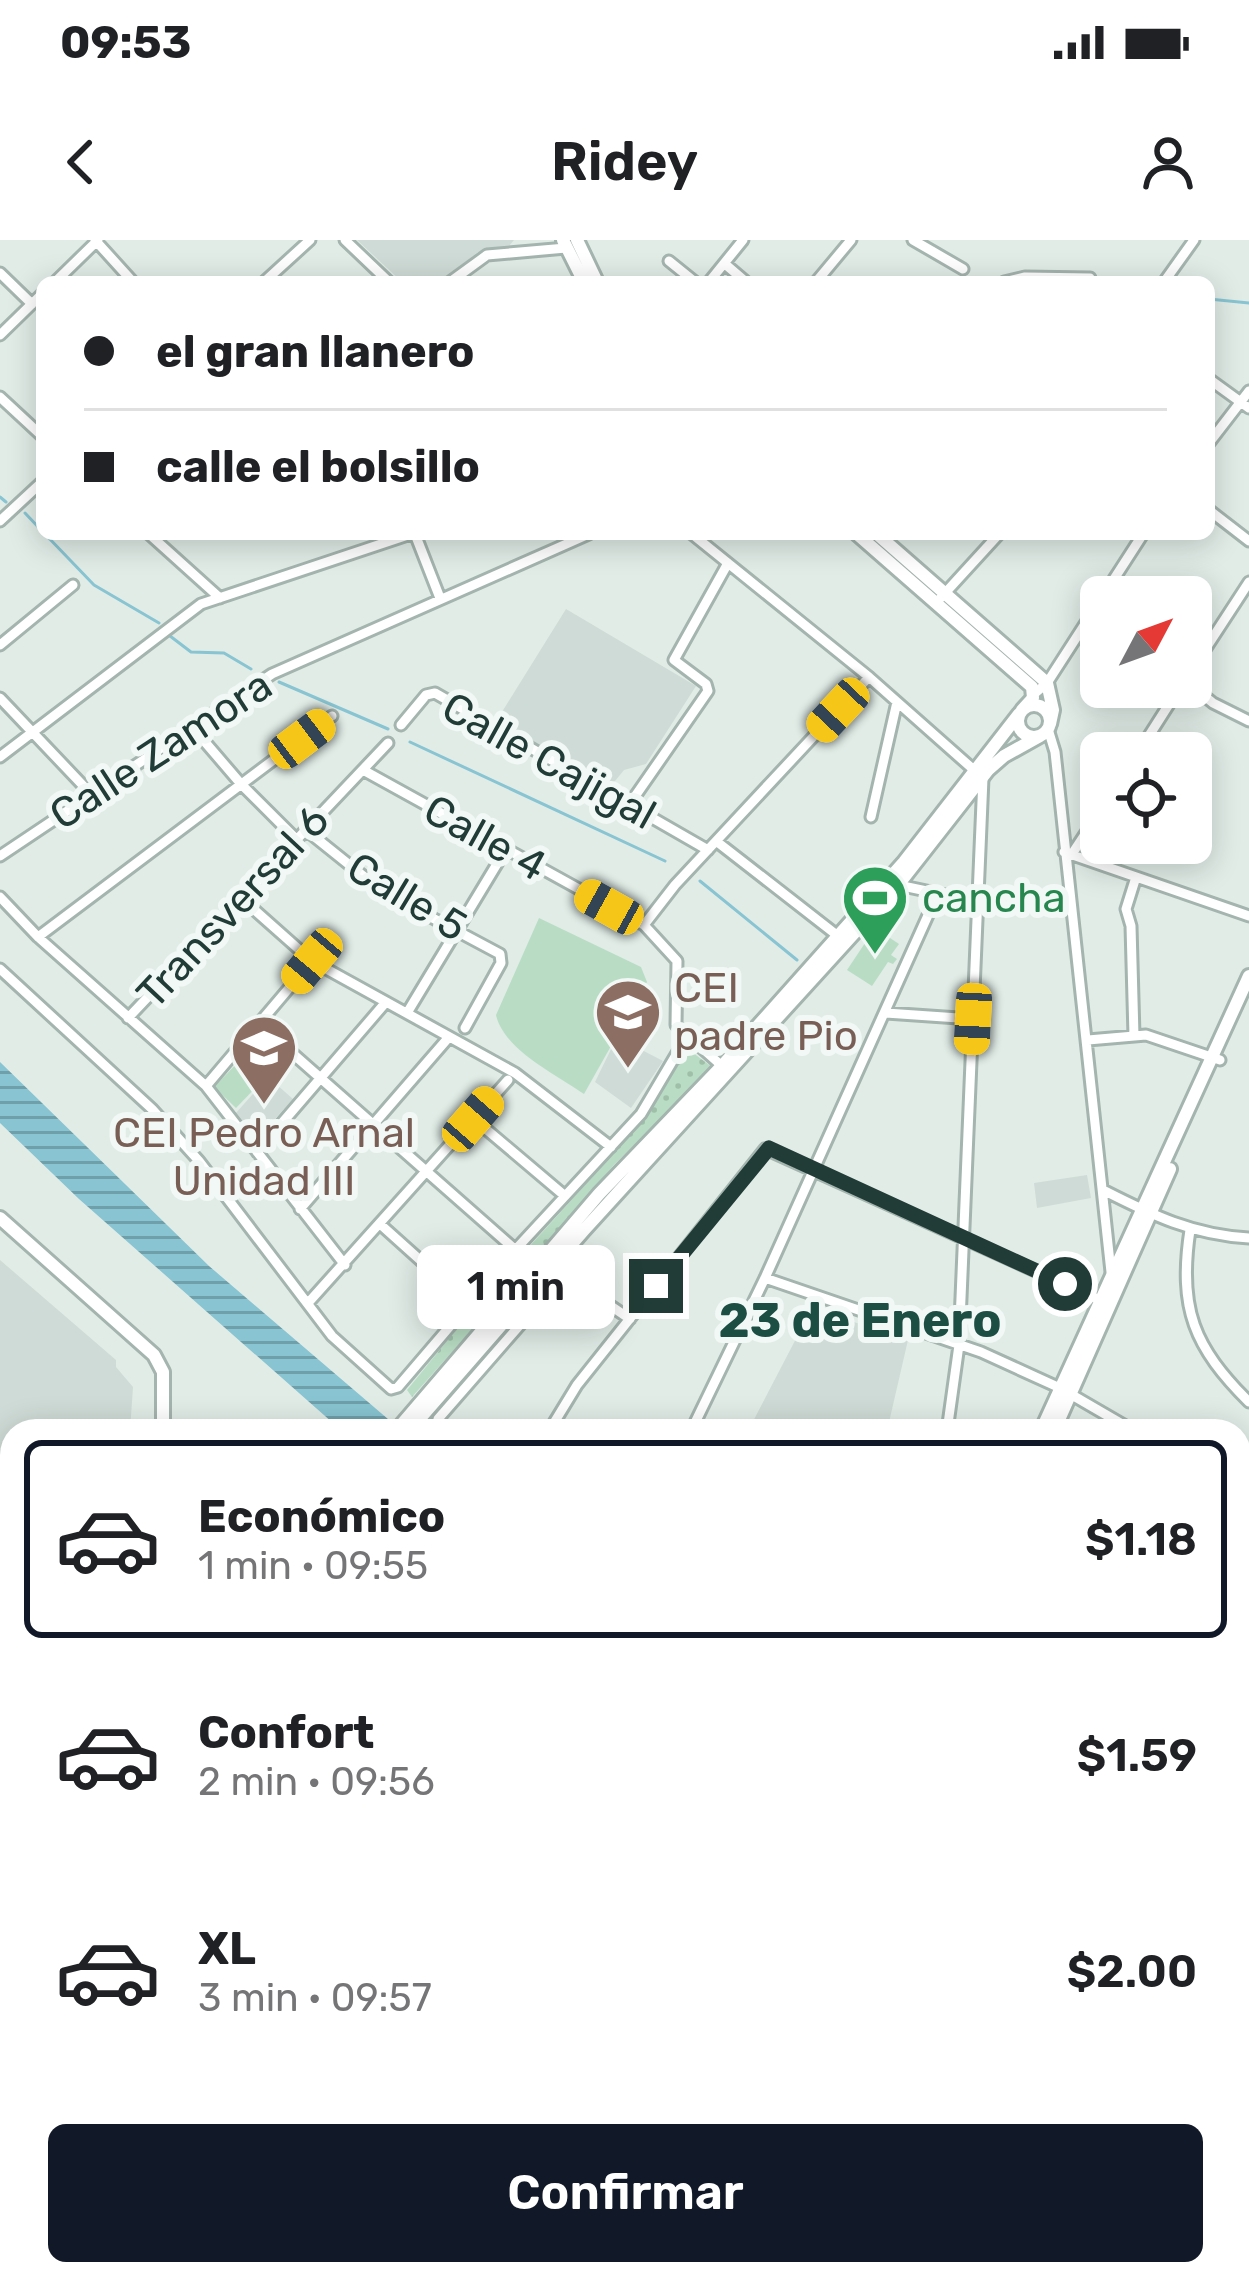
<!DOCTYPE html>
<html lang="es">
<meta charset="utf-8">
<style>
:root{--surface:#fff;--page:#f6f6f6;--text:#202124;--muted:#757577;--line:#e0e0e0;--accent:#111827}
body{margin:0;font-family:Rubik,sans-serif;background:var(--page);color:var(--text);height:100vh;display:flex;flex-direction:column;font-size:45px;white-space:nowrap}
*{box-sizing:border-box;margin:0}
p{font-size:39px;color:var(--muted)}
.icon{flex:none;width:66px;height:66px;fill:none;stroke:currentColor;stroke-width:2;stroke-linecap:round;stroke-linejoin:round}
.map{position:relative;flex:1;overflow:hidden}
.side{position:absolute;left:0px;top:1179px;width:1251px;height:867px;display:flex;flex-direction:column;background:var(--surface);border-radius:36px 36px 0 0;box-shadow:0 6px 30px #0003}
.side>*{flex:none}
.banner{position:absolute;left:36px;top:36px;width:1179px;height:264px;border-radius:18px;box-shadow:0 6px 30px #0003;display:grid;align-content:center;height:264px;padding:0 48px;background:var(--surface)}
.needle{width:78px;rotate:49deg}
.fabs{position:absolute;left:1080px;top:336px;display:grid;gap:24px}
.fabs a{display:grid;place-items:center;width:132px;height:132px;border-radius:18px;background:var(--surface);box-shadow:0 6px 30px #0003;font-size:60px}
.end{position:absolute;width:54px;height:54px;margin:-27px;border:15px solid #213c36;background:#fff;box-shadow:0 0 0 6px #fff}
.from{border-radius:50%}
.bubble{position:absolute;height:84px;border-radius:18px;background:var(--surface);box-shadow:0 6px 30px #0003;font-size:39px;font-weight:600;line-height:84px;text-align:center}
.car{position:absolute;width:36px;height:72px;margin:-36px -18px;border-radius:15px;box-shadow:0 0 9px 3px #0007;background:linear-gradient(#f5c518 24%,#345 0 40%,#f5c518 0 76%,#345 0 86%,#f5c518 0)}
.banner b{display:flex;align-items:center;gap:42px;height:114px;font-size:45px}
.banner b+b{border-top:3px solid var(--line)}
.banner i{width:30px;height:30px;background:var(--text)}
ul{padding:21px 0 0;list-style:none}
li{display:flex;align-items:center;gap:36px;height:198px;margin:0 24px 18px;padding:0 24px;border:6px solid transparent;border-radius:18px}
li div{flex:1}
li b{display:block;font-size:45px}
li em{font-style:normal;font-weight:600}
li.active{border-color:var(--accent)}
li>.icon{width:108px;height:108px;stroke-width:1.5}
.cta{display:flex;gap:24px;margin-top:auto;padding:24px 48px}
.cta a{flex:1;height:138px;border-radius:18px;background:var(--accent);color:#fff;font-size:48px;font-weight:600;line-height:138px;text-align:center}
.status{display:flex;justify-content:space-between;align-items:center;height:84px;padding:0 60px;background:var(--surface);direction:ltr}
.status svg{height:33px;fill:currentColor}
header{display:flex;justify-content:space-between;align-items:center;height:156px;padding:0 48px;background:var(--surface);font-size:54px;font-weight:600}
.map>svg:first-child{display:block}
</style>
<div class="status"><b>09:53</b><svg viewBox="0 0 49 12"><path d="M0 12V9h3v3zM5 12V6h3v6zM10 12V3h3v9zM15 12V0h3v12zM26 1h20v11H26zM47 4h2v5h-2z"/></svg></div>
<header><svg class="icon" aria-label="back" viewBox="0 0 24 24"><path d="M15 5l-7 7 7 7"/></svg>Ridey<svg class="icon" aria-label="person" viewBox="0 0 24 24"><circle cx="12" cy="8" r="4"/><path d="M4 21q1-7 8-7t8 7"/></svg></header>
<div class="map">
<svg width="1249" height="2045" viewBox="0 0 1249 2045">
<defs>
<pattern id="park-dots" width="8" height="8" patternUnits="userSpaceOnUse" patternTransform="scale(3)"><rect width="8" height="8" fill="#b9ddc4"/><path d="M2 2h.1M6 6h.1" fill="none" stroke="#9fbfa9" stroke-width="1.8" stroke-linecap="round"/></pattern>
<pattern id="water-rules" width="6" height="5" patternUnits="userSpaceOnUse" patternTransform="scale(3)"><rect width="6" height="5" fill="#88c4d1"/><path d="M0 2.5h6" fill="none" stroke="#6fa0aa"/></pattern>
</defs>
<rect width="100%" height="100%" fill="#e1ece7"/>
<path fill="#cfdbd6" d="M357,0H514L509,6L478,12L440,42H402Z
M566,369L696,446L646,524L624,530L611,546L497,480Z
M617,797L663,821L631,868L595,842Z
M268,837L293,859L255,901L235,874Z
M1087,935L1091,958L1037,968L1034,943Z
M0,1020L116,1120V1127L133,1147L130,1191H12V1539L0,1553Z
M812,1068L908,1100L887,1191H748Z"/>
<path fill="url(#park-dots)" d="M688,809L712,827L613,926L537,1015L528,1008L643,881Z
M513,1020L525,1030L412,1157L407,1150Z"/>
<path fill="#b9ddc4" d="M539,678L641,727L647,742L584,854C556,834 504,810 496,775Z
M875,688L899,704L891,715L897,719L893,724L888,722L872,746L847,730Z
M244,816L266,837L236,868L214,847Z"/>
<path fill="url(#water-rules)" d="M0,822L209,1026L402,1191H342L79,959L0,883Z"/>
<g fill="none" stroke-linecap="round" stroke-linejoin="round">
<path stroke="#88c4d1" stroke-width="3" d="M1209,59L1249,63
M0,257L6,262
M25,273L42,291
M45,294L94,345L159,383
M170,396L191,412L224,413L251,429
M279,442L388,489
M410,502L665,621
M700,641L797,720"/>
<g stroke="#a4b4ae" stroke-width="15">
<path id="minor" d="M95,0L133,42
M345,0L389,42
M913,0L963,29
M669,21L695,42
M725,24L746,42
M0,33L32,64
M55,42L98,0
M264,42L310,0
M450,42L487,15L566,8
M709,42L743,0
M816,42L851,0
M1004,42L1025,37L1090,38
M1164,42L1194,0
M0,95L42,54
M1209,139L1249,168
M0,157L42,196
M1209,203L1249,151
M1209,270L1249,301
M0,281L42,242
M149,294L220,358
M415,294L440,358
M692,294L869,437L983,538L959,1105L947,1191
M936,363L999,294
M0,405L73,345
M1191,431L1249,342
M1191,445L1213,463L1249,481
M1034,454L1047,443L1143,294
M0,458L92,555
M401,485L426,455L435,453L708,610
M193,488L241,544L297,600
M1048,489L1055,512L1111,1032
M1138,513L1180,447
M0,517L201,364L411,294
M363,530L644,685L677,721L676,785L722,826
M629,565L708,451L706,444L674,420L728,323
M871,577L897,462
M306,590L382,651L500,714L501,723L465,788
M716,601L838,696
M1064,612L1249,676
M1072,614L1101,570
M0,616L272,434L589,294
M898,645L979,662
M0,657L38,697L206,846L345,1025
M241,658L312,721L515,833L611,907
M644,685L675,645L869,437
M38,697L332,476
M0,729L152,869L199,921L332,1096L391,1149L398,1147L516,1009L641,874L686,798
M407,773L506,609
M886,773L973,779
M128,778L388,503
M258,783L544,1035L540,1062L438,1179L436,1191
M1134,796L1131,686L1126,669L1136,637
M1088,800L1146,795L1220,820
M206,846L312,721
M474,879L565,956
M257,912L386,762
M1103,950C1152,975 1193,995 1249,998
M300,969L449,797
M380,984L468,1063
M1190,990C1178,1069 1194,1107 1249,1162
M552,1026L630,1079
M765,1038L981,1112L1060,1148L1134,1191
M308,1063L508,840
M549,1191L577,1145L765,909L1102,1061
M691,1191L765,1038L938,653
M1239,1236L1249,1238
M1239,1449L1249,1451
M1239,1477L1249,1476
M1239,1691H1249
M0,1871L12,1861
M1239,1916L1249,1923
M0,1973L12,1964
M389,2034L416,2045
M120,2045L125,2034
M188,2045L193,2034
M293,2045L298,2034
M475,2045L493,2034"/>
</g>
<g stroke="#a4b4ae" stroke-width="18">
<path id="tertiary" d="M563,0L584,42
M577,0L597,42
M857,294L1032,447L1033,458L1022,470
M877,294L1047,443L1053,470L1050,484
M1018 481a16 16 0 1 1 32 0a16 16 0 1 1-32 0Z
M0,978L154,1115L163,1132V1191
M396,1191L599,954L722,826L904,622L1019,474
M409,1191L584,990L898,645L988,530L1004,516L1040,496
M1041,1191L1249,736
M1054,1191L1170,929
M0,1625L12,1612
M0,1638L12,1625
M772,2045L774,2034
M781,2045L783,2034"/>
</g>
<use href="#minor" stroke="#fff" stroke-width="9"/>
<use href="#tertiary" stroke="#fff" stroke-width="12"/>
</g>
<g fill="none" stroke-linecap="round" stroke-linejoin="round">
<path stroke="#213c36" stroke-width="15" d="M656,1046L769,908L1065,1044"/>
</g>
<defs>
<g id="stadium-pin" transform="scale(3.45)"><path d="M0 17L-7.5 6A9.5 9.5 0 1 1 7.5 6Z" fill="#2e9e5b" stroke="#f1f8f5"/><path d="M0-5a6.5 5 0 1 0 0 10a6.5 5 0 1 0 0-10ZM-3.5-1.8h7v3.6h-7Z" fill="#fff"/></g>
<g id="school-pin" transform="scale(3.45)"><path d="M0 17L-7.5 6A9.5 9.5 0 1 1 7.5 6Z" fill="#8d6e63" stroke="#f1f8f5"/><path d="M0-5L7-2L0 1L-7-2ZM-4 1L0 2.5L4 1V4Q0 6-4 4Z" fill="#fff"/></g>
</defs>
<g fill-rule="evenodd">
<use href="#stadium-pin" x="875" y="658"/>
<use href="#school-pin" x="628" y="772"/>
<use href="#school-pin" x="264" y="808"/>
</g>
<g text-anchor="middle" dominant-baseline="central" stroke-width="12" stroke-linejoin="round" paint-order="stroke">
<g font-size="42" fill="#213c36" stroke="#f1f8f5">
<text transform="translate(161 510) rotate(-33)">Calle Zamora</text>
<text transform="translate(549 521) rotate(29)">Calle Cajigal</text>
<text transform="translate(485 598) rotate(29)">Calle 4</text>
<text transform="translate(407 657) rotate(31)">Calle 5</text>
<text transform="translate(233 667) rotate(-47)">Transversal 6</text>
</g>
<g font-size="42" fill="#27864d" stroke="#f1f8f5" text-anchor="start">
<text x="922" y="658">cancha</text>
</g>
<g font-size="42" fill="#785e54" stroke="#f1f8f5" text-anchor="start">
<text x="674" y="748">CEI<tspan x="674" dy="48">padre Pio</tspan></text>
<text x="264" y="893" text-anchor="middle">CEI Pedro Arnal<tspan x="264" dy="48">Unidad III</tspan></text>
</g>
<g font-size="48" font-weight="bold" fill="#1d4e44" stroke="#f1f8f5">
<text x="860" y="1080">23 de Enero</text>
</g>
</g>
</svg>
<div class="fabs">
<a><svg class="needle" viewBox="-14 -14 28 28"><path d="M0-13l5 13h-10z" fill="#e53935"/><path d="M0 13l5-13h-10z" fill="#757577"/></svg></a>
<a><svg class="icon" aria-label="locate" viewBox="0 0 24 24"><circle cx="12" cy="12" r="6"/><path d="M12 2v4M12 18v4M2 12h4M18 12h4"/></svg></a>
</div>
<i class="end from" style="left:1065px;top:1044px"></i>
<i class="end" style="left:656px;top:1046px"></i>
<div class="bubble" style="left:417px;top:1005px;width:198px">1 min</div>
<i class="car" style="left:838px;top:470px;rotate:223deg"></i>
<i class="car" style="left:302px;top:499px;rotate:53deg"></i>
<i class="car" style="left:609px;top:667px;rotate:299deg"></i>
<i class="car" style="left:312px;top:721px;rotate:220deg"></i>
<i class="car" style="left:973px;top:779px;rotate:183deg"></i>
<i class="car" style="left:473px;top:879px;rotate:41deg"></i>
<div class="banner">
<b><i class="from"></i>el gran llanero</b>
<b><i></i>calle el bolsillo</b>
</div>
<section class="side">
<ul>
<li class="active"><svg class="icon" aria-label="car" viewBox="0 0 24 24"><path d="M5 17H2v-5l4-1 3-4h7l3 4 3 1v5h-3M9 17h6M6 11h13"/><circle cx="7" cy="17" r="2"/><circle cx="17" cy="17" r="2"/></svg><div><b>Económico</b><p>1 min · 09:55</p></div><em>$1.18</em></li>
<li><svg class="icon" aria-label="car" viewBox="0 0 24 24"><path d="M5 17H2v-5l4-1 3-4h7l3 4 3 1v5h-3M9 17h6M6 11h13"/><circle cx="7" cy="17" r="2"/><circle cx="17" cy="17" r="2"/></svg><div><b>Confort</b><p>2 min · 09:56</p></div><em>$1.59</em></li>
<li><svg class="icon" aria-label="car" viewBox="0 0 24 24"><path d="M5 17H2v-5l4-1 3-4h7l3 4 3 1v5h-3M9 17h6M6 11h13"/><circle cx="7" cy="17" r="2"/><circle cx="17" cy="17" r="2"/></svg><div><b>XL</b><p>3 min · 09:57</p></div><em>$2.00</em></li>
</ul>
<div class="cta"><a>Confirmar</a></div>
</section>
</div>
